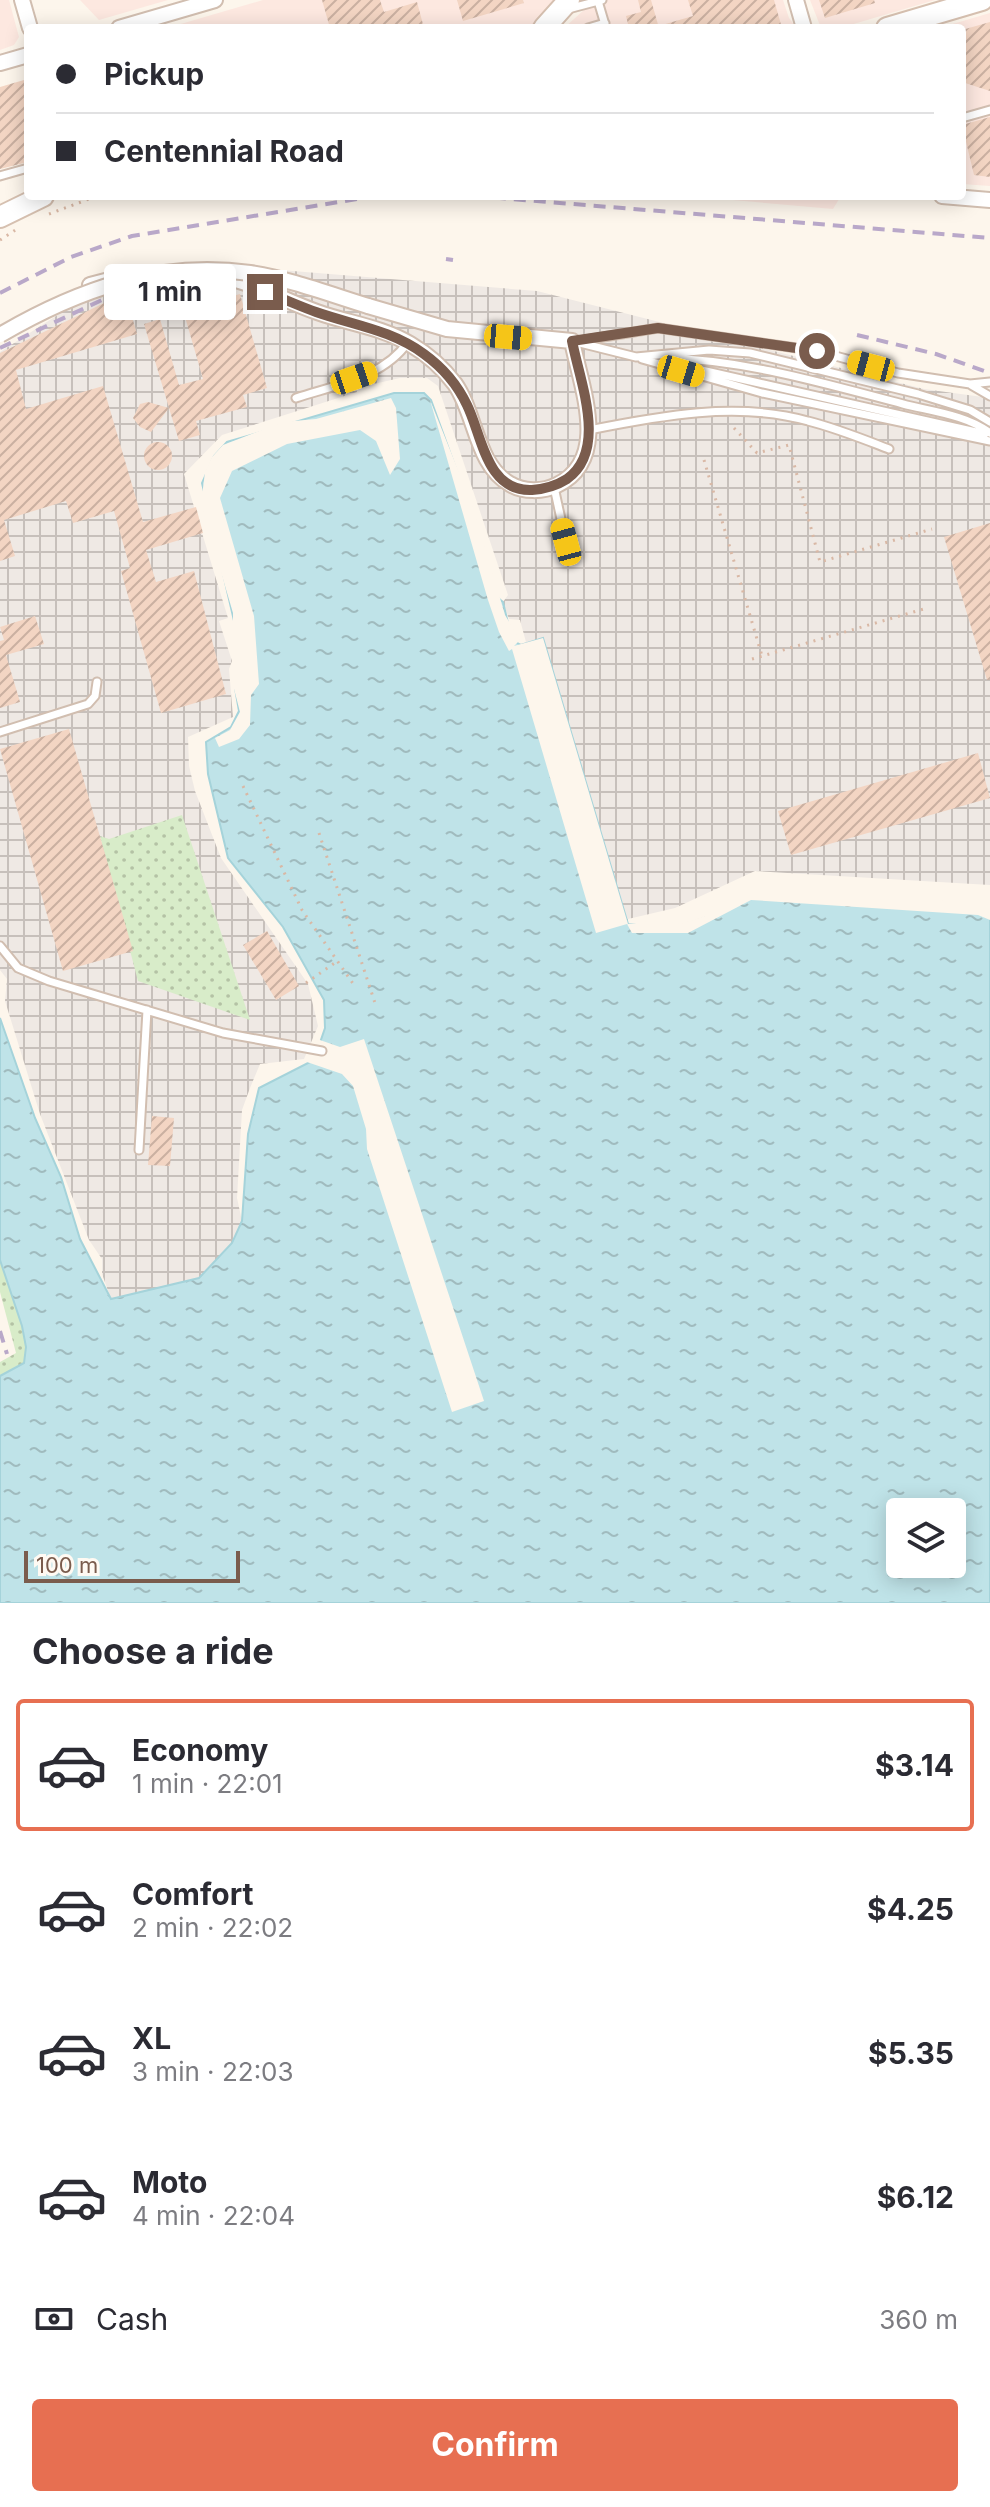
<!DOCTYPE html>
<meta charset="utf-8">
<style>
:root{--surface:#fff;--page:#f7f7f7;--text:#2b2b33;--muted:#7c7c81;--line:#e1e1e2;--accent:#e76f51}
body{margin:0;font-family:Inter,sans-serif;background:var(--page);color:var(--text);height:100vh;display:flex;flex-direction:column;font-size:30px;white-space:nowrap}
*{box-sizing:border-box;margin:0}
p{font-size:26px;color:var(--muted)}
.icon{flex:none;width:44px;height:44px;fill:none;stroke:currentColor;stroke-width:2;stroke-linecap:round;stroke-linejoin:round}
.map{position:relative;height:1603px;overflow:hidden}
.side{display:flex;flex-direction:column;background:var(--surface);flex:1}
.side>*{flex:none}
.guide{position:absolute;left:24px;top:24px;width:942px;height:176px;border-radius:8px;box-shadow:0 4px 20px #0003;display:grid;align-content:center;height:176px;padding:0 32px;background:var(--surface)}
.fabs{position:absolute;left:886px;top:1498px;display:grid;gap:16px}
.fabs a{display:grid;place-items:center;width:80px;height:80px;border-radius:8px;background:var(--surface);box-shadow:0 4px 20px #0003;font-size:40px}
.scale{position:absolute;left:24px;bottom:20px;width:216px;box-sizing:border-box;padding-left:8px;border:4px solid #7a5c4d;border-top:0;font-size:22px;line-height:28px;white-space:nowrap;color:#7a5c4d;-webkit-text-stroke:6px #fffaf3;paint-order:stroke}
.end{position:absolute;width:36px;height:36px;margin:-18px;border:10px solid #7a5c4d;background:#fff;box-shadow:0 0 0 4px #fff}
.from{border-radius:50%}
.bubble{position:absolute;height:56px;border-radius:8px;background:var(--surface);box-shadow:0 4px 20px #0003;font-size:26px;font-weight:700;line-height:56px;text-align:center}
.car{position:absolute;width:24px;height:48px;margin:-24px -12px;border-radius:10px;box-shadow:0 0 6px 2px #0007;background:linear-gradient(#f5c518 24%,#345 0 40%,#f5c518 0 76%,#345 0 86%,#f5c518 0)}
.guide b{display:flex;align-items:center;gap:28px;height:76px;font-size:30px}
.guide b+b{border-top:2px solid var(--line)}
.guide i{width:20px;height:20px;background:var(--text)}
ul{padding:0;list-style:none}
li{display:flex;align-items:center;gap:24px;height:132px;margin:0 16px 12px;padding:0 16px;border:4px solid transparent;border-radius:8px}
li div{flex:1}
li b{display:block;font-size:30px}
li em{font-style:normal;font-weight:700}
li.on{border-color:var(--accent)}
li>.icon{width:72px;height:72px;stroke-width:1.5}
h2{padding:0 32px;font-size:36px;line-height:96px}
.pay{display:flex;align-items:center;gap:20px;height:88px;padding:0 32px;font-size:30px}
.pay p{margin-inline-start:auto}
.button{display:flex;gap:16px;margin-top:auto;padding:16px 32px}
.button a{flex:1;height:92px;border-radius:8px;background:var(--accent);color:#fff;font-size:32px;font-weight:700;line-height:92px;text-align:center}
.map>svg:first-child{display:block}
</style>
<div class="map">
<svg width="990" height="1603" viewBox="0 0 990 1603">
<defs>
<pattern id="industrial-grid" width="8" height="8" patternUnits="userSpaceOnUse" patternTransform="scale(2)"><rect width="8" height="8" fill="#efe9e4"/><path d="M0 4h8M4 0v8" fill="none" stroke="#c7c0bb"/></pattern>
<pattern id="grass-dots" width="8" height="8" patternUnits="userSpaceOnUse" patternTransform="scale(2)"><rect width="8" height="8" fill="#d8ecc9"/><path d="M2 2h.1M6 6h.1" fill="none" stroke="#b4c2a5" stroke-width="1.8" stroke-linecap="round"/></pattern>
<pattern id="water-ripples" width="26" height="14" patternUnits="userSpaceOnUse" patternTransform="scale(2)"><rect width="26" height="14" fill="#bfe3e8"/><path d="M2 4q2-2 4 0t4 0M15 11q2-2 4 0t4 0" fill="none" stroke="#a0bbbe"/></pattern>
<pattern id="building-hatch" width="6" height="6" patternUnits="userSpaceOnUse" patternTransform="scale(2)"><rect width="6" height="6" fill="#f3d5c3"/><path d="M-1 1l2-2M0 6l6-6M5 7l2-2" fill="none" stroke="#cab0a1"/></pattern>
</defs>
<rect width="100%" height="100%" fill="#fdf6ec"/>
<path fill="#fde8e0" d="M0,0H9L19,37L14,45L0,50Z
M80,0H168L99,20Z
M263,0H557L532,28H167Z
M595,0H783L789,18L797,28H564Z
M810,0H935L840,28H821Z
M990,13V186L962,184V28H939Z
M687,196H841L833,209Z"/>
<path fill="url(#industrial-grid)" d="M256,268L537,291L924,389L990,398V885L755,871L675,908L628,919V924L511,647L526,642L520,620L509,619L503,602L508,595L438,386L427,378H400L356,388L357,392L222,435L184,474L228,618L219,621L232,661L229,669L233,717L188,737L189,766L195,791L221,858L308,984L318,1026L304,1059L260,1064L250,1088L242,1110L237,1198L242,1221L232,1243L199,1278L111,1299L102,1274V1259L89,1240L40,1114L5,1001L7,979L0,970V352L81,300L138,282Z"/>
<path fill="url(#grass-dots)" d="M182,815L250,1020L138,981L100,836L109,839Z
M0,1260L22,1326L26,1347L24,1363L0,1376V1362L16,1353L0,1292Z"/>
<path fill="url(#water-ripples)" stroke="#a5d3da" stroke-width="2" fill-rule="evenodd" d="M394,393H424L431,400L471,510L497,597L503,602L512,640L521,645L543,638L628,924L680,926L707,917L744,894L990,910V1603H0V1376L24,1363L26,1347L22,1326L0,1260V1018L35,1118L61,1177L80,1239L111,1299L199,1278L232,1243L242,1221L248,1134L259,1088L314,1060L325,1028L324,1000L283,927L228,858L208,774L206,742L231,727L239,711L235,688V625L202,483L214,456L227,442ZM900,1512H952V1564H900Z"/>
<path fill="#fdf6ec" d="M391,398L396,408L400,459L390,475L376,441L360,430L287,444L232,471L220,498L254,616L259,684L251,695L250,725L239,739L219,747L215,738L230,730L240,712L233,685V613L201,504L205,472L212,457L223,445L283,422L316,419Z
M430,400L473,507L505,615L520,640L514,646L543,638L628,924L662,920L680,924L705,916V911L743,890L774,885L990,905V920L978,915L751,900L688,933H632L627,924L596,933L512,649L509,651L499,632L488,600Z
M317,1039L340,1047L364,1039L484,1401L452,1412L367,1149L366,1129L353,1086L342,1074L304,1061L311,1057Z"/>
<path fill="url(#building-hatch)" d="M322,0H380L384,12L417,2L424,28H330Z
M457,0H523L524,3L463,21Z
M638,0H651L659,28H629L626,16L641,12Z
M688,0H774L782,28H662V25L693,16Z
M819,0H874L875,3L825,18Z
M990,22V91L962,82V30Z
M24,80L28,92V162L0,169V87Z
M990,117V177L974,175L962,125Z
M125,293L137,334L16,370L26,409L103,386L143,522L196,507L203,533L146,550L156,582L194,571L226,694L161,713L121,571L130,568L114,511L73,523L66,501L4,520L15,556L0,561V353Z
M240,294L267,388L243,395L247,407L196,421L200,435L179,441L169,408L151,432L140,427L133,418L140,404L148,402L169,408L144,324L160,319L179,385L203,379L183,310Z
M144 456a14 14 0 1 1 28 0a14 14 0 1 1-28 0Z
M990,523V680H987L944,537Z
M35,616L44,644L6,655L20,702L0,708V641L4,640L0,627Z
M69,729L133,951L63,971L0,749Z
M978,753L990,798L791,855L778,811Z
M267,931L299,986L276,1000L243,945Z
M152,1116L174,1118L170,1166L148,1165Z"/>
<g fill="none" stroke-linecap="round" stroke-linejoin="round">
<g stroke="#d1beb0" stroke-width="11">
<path id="lane" d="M598,1L606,28
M568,9L602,0
M588,28L605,23
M962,118L990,110
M0,176L28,168
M572,341L636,357L709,350L750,353L918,394L970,410L990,422
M579,341L658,328L817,351L898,373L970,384L990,382
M666,358C746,360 826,384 903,404C930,411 967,415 990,433
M642,359L762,393L990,441
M666,362L985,434
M971,385L990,396
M296,398C335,385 383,378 408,342
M589,430C659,416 738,401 808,421C836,428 863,439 889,449
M554,487L566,542
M0,732L88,704L95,696L97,682
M0,946L18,968L49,981L223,1033L322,1051
M139,1150L147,1010"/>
</g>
<g stroke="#d1beb0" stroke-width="18">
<path id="street" d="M22,0L30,28
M796,0L804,28
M119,28L215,0
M0,63L28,55
M942,196L990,200
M208,274C246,278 282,300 317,312C347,323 382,327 410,344C427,354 443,368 455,384C476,414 476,465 510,484C523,492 543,492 557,485C611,459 581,387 572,341L447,329L368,306
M90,285L136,273"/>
</g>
<g stroke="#d6c0b0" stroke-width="24">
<path id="secondary" d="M544,28L569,0
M887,28L982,0
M0,217L43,196"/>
</g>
<path stroke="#d9b8a5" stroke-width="3" stroke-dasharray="2 6" stroke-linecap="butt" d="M49,214L97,196
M0,240L17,229
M734,428L757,453L789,445L820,562L932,529
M704,460L762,656
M752,659L927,608
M243,786L302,910L354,985
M319,833L375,1003
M306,983L336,962"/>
<use href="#lane" stroke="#fff" stroke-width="7"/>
<use href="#street" stroke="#fff" stroke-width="14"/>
<use href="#secondary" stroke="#fff" stroke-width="20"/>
<path stroke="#b9a8c9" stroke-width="4" stroke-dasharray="12 8" stroke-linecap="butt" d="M474,196L990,238
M446,259L453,260
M0,293L71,257L132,236L375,196
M857,335L936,354L990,373
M0,348L121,291
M0,1331L7,1354"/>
<g stroke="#d1beb0" stroke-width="18" stroke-linecap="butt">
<path id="street-bridge" d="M0,335C77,290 159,260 250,273C290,279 329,294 368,306"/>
</g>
<use href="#street-bridge" stroke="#fff" stroke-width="14"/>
</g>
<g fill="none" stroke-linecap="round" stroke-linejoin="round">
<path stroke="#7a5c4d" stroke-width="10" d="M265,292C282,298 299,306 316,312C353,325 392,330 424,354C442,367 457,384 467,405C482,435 486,492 532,490C545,489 556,486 567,479C608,450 580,382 572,341L658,328L817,351"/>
</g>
</svg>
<div class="fabs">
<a><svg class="icon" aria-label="layers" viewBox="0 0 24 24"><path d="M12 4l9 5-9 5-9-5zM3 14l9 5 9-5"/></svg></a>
</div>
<div class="scale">100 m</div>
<i class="end from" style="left:817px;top:351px"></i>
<i class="end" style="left:265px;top:292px"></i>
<div class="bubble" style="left:104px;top:264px;width:132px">1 min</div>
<i class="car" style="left:508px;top:337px;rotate:95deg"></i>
<i class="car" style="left:871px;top:366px;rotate:285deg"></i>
<i class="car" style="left:681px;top:371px;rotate:107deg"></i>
<i class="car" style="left:354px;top:378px;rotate:71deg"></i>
<i class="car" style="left:566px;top:542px;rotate:345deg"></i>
<div class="guide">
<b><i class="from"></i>Pickup</b>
<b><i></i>Centennial Road</b>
</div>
</div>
<section class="side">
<h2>Choose a ride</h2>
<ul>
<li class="on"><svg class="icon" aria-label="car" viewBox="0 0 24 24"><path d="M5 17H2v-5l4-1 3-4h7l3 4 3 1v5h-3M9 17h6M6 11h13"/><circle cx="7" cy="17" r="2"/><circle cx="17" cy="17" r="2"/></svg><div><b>Economy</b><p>1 min · 22:01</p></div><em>$3.14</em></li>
<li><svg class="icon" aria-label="car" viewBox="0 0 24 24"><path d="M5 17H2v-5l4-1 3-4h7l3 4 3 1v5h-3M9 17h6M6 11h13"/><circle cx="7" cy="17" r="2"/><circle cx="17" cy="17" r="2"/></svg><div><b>Comfort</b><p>2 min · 22:02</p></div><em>$4.25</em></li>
<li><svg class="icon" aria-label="car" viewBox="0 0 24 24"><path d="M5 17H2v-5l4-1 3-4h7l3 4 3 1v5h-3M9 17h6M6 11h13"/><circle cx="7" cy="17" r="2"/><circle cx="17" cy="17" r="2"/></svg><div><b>XL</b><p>3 min · 22:03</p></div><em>$5.35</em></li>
<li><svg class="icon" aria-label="car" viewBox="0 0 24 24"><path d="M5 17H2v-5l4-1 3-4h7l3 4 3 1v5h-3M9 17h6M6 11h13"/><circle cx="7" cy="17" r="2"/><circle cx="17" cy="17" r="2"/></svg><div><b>Moto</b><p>4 min · 22:04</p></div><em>$6.12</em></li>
</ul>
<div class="pay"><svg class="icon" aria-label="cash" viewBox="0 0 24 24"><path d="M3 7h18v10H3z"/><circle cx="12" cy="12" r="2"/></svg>Cash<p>360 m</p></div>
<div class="button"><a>Confirm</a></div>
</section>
